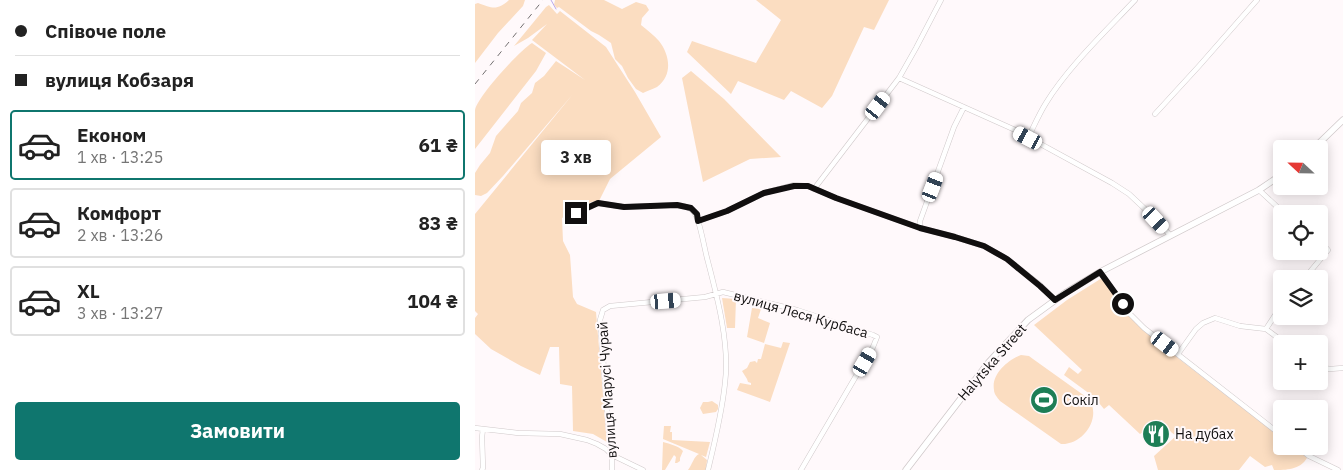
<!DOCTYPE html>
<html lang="uk">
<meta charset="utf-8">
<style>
:root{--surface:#fff;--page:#f6f6f6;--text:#222;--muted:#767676;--line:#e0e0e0;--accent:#0f766e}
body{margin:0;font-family:"IBM Plex Sans",sans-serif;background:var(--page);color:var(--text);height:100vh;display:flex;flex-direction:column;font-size:19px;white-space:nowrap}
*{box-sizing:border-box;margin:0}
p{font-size:16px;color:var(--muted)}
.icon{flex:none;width:28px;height:28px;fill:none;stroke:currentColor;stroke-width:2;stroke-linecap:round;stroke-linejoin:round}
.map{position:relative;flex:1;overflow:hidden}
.side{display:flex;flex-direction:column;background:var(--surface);width:475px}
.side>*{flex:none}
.banner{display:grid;align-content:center;height:110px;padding:0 15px;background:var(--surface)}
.needle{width:32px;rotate:292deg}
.controls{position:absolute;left:798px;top:140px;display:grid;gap:10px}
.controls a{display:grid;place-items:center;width:55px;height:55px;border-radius:5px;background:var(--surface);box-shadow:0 2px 12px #0003;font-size:25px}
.end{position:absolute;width:22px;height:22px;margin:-11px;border:6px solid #110f0f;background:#fff;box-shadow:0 0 0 2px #fff}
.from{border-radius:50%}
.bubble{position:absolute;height:35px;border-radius:5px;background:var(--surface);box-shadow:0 2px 12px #0003;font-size:16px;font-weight:700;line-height:35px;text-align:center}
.car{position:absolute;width:15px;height:30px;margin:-15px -8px;border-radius:6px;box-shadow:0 0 4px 1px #0007;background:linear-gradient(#fff 24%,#345 0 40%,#fff 0 76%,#345 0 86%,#fff 0)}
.banner b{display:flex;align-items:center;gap:18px;height:48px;font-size:19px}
.banner b+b{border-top:1px solid var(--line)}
.banner i{width:12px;height:12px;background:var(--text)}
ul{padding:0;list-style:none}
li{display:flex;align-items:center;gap:15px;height:70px;margin:0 10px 8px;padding:0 5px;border:2px solid var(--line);border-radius:5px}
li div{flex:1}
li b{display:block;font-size:19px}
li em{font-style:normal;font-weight:700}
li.on{border-color:var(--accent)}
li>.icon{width:45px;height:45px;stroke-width:1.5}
.primary-button{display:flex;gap:10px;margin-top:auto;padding:10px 15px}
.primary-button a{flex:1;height:58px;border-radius:5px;background:var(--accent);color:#fff;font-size:20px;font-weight:700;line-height:58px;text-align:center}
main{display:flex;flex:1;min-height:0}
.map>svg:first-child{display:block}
</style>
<main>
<section class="side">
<div class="banner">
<b><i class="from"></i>Співоче поле</b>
<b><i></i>вулиця Кобзаря</b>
</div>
<ul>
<li class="on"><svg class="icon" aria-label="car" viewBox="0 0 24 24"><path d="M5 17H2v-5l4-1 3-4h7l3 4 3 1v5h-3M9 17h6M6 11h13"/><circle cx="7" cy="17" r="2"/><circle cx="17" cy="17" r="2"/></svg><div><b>Економ</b><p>1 хв · 13:25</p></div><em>61 ₴</em></li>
<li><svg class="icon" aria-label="car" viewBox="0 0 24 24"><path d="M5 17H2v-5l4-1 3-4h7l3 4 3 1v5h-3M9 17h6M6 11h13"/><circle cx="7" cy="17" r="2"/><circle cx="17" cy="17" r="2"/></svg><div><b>Комфорт</b><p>2 хв · 13:26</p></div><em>83 ₴</em></li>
<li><svg class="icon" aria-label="car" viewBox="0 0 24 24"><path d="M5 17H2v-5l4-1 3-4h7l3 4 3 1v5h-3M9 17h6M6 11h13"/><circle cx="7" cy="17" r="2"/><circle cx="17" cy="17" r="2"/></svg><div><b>XL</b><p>3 хв · 13:27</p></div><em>104 ₴</em></li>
</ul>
<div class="primary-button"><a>Замовити</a></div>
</section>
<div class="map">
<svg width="868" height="470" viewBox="0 0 868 470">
<rect width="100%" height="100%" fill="#fff9fb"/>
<path fill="#fbddc1" d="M34,0H50L48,6L23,33L0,63V4L3,3C17,8 22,11 34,0Z
M80,0H129L147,9L161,2L171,5L174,10L167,18L166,25C172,30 179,35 184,41C195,55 198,75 182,87C178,89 172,91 168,93L161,89L153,78L147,66L140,59L136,43L124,35L116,31L84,7L82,8L79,5Z
M281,0H414L399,30L389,27L357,96L347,108L316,91L309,100L263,81L256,94L212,52L217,41L281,63L306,20Z
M74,5L82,14L85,11L131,47L160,92L186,137L135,179L124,201L116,202L87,218L88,241L95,255L98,297L102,304L121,312L132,442L118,434L98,431L97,386L85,384L84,347H75L65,375L46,366L16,349L0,334V318L3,314L0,311V214L98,94L28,176L12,193L6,196L0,195V173L5,165L15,153L21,136L43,111L46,103L57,93L60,83L69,76L81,61L110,80L57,40L72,24L53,38L39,46L71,7Z
M57,43L71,53L61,71L0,149C0,138 0,120 0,110C3,96 45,50 57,43Z
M216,71L249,99L306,157L275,159L228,182L207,78Z
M627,278L653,315L681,341L805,437L806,446C818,446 823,448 832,458C825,470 811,470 799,470L797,465L790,467L775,456L764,470H683L679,456L701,436L696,432L687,420L665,434L634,405L629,409L619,397L589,375L594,367L603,374L607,370L559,325L592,300Z
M247,298L261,299L260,328H252Z
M277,308L286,309L283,318L295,323L289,343L272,337Z
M308,342L315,343L295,402L262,390L265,383L276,385V383L273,382L272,379L267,371L272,368L275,362L280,361L282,363L283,359H286L290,344L306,348Z
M546,355L554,356L558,359L614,399C627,418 608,445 586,444L525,401C522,397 519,394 519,390C516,374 533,360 546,355Z
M237,401L243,405V409L241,412L228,414L225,408L228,402H233Z
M189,426H196L195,432H197V440L235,442L231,457L226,455L232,460L231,470H213C217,465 219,456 224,454L188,439Z
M188,442C195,444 204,446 208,451L205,458V461L202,463H200L201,457L199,455L190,470H187Z"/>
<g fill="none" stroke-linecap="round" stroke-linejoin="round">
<path stroke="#baa9ea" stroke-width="1" d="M76,0L81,9"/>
<g stroke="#d0c9ca" stroke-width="5.5">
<path id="street" d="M424,78L538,129L637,183L654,194L670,209L695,235
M680,114L724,66L782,0
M553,138C559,126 564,114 571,103C593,67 631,31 660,0
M339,189L424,78L441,48L466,0
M784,190L810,214
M91,220L114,206L123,203L149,207L202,205C213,206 220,209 223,221L252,211L289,193L319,185L333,186L361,198L445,228L480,237L509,246L532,259L565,285L580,300
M223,221C227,233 229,246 232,258C242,296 255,344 250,383C247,413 240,441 233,470
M445,228V221L479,127L489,107
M625,272L655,314L669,328L806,435
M829,279L853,250L844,240
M791,329L806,306
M703,354L721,329L728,323L740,318L765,326L791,329L811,344
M844,367L855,369L868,368
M0,428L43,433L85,434L112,440L122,444L131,449L137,455L168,470
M821,446L834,456L863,470
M7,470L8,468L7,437L8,429
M137,470V455L135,445L125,320L128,310L135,306L230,297L248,292L322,310L398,335L402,337L398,347L326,470"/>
</g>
<g stroke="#d0c9ca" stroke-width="7">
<path id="secondary" d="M838,149L868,120
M431,470L514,362L553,320L590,293L625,272L784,190L806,175"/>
</g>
<use href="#street" stroke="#fff" stroke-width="4.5"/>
<use href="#secondary" stroke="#fff" stroke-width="5.5"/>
<path stroke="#737071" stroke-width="1" stroke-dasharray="6 6" stroke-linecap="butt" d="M0,84L68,0"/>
</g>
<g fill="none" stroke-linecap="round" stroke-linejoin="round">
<path stroke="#110f0f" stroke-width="6" d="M101,213L123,203L149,207L202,205L216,208L222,214L223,221L252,211L289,193L319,186H333L361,198L445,228L480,237L509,246L532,259L565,286L580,300L625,272L648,304"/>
</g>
<defs>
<g id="stadium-disc" transform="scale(1.4375)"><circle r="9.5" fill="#1d7e56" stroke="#fff9fb"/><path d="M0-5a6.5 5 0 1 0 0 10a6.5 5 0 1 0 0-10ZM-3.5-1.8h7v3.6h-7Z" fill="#fff"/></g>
<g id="restaurant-disc" transform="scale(1.4375)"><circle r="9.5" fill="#1d7e56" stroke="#fff9fb"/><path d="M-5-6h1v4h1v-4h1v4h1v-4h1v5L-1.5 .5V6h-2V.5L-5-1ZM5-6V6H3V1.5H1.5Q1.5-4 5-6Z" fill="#fff"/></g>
</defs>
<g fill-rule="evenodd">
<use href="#stadium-disc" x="569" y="400"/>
<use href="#restaurant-disc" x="681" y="434"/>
</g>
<g text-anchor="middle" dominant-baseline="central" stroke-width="4" stroke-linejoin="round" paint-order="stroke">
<g font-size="14" fill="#110f0f" stroke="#fff9fb">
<text transform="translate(326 314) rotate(16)">вулиця Леся Курбаса</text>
<text transform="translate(517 362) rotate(-49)">Halytska Street</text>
<text transform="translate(132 390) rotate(-94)">вулиця Марусі Чурай</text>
</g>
<g font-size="14" fill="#110f0f" stroke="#fff9fb" text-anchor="start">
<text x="588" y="400">Сокіл</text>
<text x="700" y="434">На дубах</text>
</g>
</g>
</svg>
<div class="controls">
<a><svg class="needle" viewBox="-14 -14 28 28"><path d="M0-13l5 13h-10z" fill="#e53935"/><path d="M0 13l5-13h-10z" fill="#767676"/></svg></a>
<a><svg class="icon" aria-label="locate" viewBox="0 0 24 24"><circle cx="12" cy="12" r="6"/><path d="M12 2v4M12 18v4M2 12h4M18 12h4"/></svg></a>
<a><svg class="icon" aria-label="layers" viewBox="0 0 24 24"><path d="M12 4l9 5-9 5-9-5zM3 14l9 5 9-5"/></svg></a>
<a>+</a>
<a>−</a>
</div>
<i class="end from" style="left:648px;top:304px"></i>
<i class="end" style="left:101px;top:213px"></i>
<div class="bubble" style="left:66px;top:140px;width:70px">3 хв</div>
<i class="car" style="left:403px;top:106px;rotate:37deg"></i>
<i class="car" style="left:553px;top:138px;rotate:298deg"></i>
<i class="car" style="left:458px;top:187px;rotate:21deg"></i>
<i class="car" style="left:681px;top:220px;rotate:137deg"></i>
<i class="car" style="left:191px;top:301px;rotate:85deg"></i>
<i class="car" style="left:690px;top:344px;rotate:127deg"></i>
<i class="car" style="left:390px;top:362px;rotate:30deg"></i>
</div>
</main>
